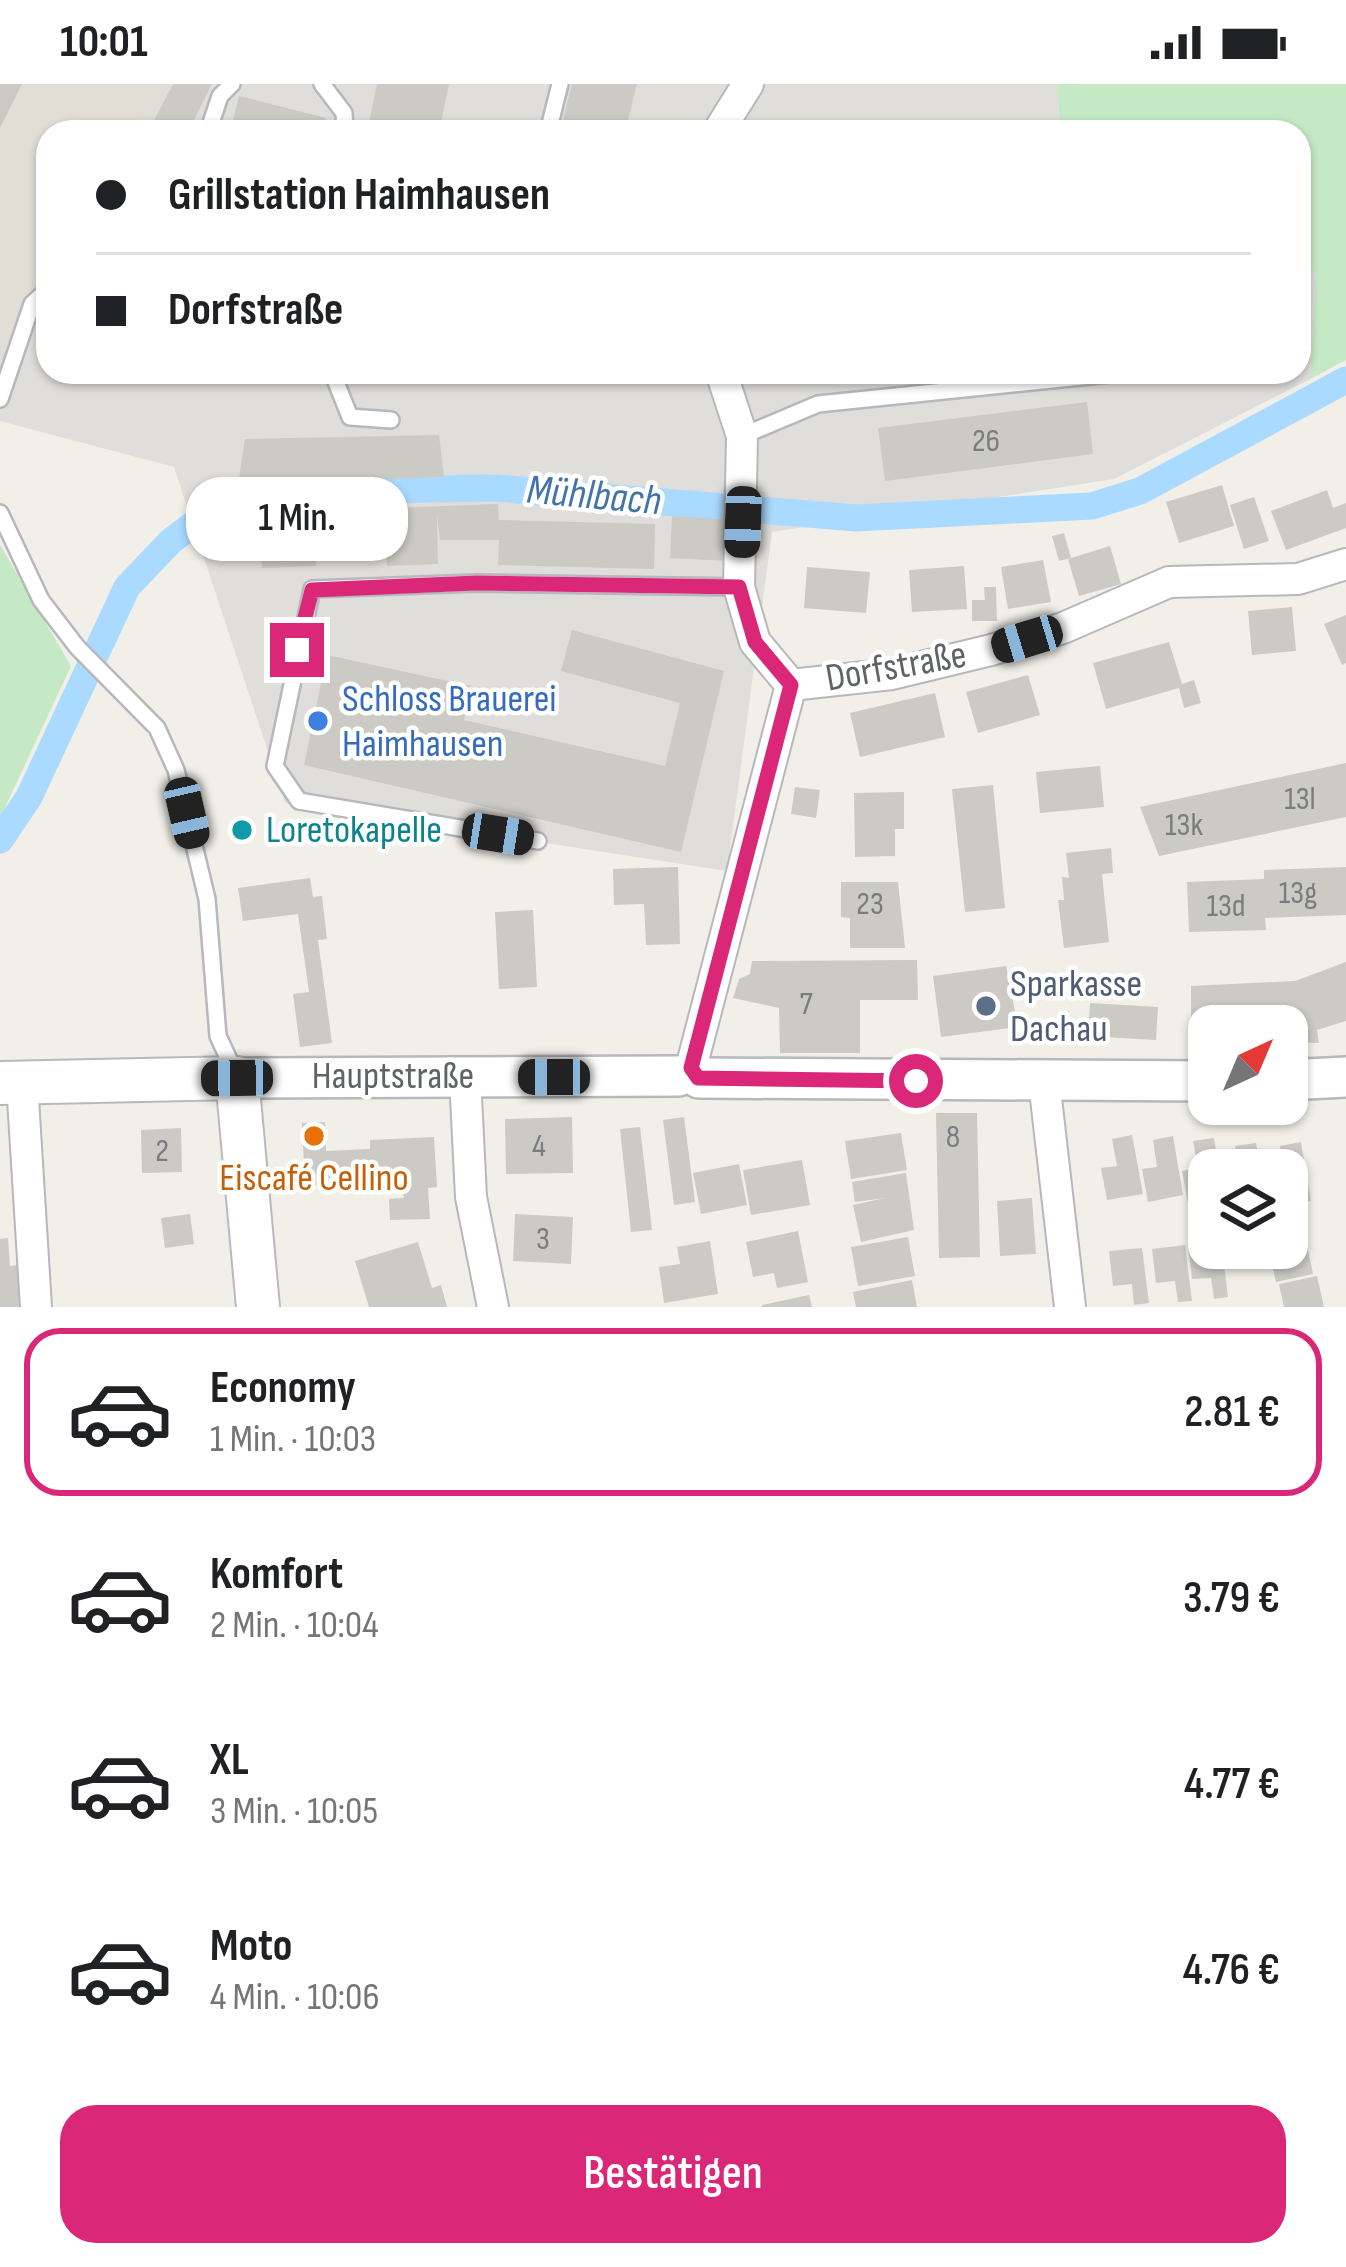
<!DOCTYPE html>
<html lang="de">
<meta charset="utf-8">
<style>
:root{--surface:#fff;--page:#f6f6f6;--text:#202124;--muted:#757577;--line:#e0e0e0;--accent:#db2777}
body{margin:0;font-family:"Sofia Sans Condensed",sans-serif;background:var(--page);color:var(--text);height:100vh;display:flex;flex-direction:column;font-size:45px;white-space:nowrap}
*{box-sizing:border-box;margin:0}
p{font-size:39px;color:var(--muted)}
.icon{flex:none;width:66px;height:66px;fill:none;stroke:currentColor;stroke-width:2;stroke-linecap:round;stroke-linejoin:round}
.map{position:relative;height:1223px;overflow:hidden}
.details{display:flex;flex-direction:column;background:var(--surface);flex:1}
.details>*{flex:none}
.hud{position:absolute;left:36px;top:36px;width:1275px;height:264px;border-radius:36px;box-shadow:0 3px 9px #0004;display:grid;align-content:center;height:264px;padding:0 60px;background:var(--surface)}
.needle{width:78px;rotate:44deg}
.buttons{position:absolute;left:1188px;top:921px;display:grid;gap:24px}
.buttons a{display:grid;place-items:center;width:120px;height:120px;border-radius:24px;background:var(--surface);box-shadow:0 3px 9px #0004;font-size:60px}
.end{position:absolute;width:54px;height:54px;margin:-27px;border:15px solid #db2777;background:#fff;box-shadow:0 0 0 6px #fff}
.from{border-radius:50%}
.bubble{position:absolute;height:84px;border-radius:36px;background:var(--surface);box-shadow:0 3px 9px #0004;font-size:39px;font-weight:600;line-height:84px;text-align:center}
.car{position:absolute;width:36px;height:72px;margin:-36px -18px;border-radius:15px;box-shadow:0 0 9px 3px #0007;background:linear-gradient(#222 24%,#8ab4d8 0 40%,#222 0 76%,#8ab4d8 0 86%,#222 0)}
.hud b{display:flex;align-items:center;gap:42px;height:114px;font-size:45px}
.hud b+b{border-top:3px solid var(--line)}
.hud i{width:30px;height:30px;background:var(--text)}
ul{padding:21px 0 0;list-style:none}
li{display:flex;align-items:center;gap:36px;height:168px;margin:0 24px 18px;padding:0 36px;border:6px solid transparent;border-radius:36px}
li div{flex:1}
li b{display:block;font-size:45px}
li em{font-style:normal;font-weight:600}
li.active{border-color:var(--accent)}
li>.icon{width:108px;height:108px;stroke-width:1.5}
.button{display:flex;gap:24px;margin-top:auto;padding:24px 60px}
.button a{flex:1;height:138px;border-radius:36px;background:var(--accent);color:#fff;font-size:48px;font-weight:600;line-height:138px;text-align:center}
.status{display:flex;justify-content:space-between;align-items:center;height:84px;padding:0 60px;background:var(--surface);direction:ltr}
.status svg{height:33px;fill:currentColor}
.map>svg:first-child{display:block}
</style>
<div class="status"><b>10:01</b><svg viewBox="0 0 49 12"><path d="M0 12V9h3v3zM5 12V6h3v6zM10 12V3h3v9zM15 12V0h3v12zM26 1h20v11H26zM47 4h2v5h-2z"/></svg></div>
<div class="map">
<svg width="1346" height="1223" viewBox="0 0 1346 1223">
<rect width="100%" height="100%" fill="#f1efe8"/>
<path fill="#e0deda" d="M162,0H1057L1060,48H137Z
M1299,182L1316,187L1310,295L1114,395L772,448L727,787L285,719L174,383L0,337V284L25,217L48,187V288H1299Z"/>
<path fill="#e1ded6" d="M0,0H162L137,48H48V187L25,217L0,284Z"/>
<path fill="#c5e8c5" d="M1057,0H1346V276L1310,295L1316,188L1299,182V48H1060Z
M0,461L71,582L0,734Z"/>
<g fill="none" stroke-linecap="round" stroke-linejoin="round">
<path stroke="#aadaff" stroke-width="27" d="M0,756L29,713L127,503L171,457L222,419L316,407L495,404L856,434L1092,422L1140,407L1346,296"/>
</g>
<path fill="#cccac5" d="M0,0H22L0,44Z
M173,0H212L188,48H148Z
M377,0H449L439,48H367Z
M572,0H637L625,48H560Z
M239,12L326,34L323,48H230Z
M1087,318L1093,370L885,397L878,344Z
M439,351L444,393L238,400L245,355Z
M1222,401L1234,442L1179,459L1166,418Z
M1327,406L1333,424L1346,419V444L1286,466L1271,427Z
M1254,413L1269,457L1244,465L1230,421Z
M498,420L499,436L655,440L654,485L498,481L499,456H440L437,430L438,480L387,482L386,456L315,458L316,482L262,484L260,429Z
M672,432L733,436L731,477L670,474Z
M1064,449L1071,474L1059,477L1052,452Z
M1110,462L1121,500L1079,512L1068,475Z
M1043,476L1051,518L1008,525L1001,483Z
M964,482L967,525L912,528L909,486Z
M807,483L870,488L866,529L804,524Z
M984,503H996L997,537H972V516H985Z
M1292,523L1296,567L1252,571L1248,527Z
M1346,531V579L1342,581L1324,540Z
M572,546L724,587L681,768L304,681L327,571L471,602L464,636L665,682L680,619L561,587Z
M1169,558L1182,600L1194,596L1201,619L1184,624L1179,604L1106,625L1093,579Z
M1028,591L1040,631L978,649L966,608Z
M935,609L945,653L860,673L850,629Z
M1346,679V733L1159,772L1140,723Z
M1100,682L1104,723L1040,729L1036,688Z
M993,701L1005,824L965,828L952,705Z
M795,703L820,706L816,734L791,730Z
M904,708V745H895V772L855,773L854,709Z
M228 746a13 13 0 1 1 26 0a13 13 0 1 1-26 0Z
M1111,764L1113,789L1102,790L1109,858L1064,864L1058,816H1064L1062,793L1069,794L1066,769Z
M678,783L680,860L646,861L644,820L614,821L613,785Z
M1346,783V831L1265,834L1266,846L1189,848L1187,798L1264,795V786Z
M310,794L313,813L322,812L327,855L318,856L332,959L300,963L293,910L309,908L298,830L243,837L238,804Z
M841,798H898L905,864H850V834L841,833Z
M533,826L537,903L499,905L495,828Z
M917,876L918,916H860V969H780L779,924L733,914L739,895L750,890L752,877Z
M1346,878V937L1317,946L1319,959L1287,958V942H1209V957H1191V902L1295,897Z
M1006,882L1018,943L941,953L933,892Z
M1090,919L1158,923L1156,956L1088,952Z
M936,1029H977L980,1173L939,1174Z
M572,1033L573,1089L506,1090L505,1035Z
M684,1033L695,1118L674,1121L663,1036Z
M325,1038L326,1067L370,1065V1056L434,1053L437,1103L428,1104L430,1135L390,1136L389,1115L404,1114L403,1105L372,1106V1099L305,1102L302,1039Z
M640,1043L652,1146L631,1148L620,1045Z
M181,1044L182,1088L142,1089L141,1046Z
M901,1049L907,1086L851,1095L845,1057Z
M1132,1051L1143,1110L1107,1116L1101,1084L1117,1082L1112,1055Z
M1173,1052L1183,1111L1148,1118L1142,1085L1157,1083L1153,1056Z
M1214,1054L1219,1086H1209V1115L1188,1119L1182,1087L1198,1084L1193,1057Z
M1301,1058L1311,1117L1287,1121L1280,1062Z
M1256,1059L1261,1086H1239L1235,1062Z
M802,1076L810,1121L751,1131L743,1086Z
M739,1080L747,1121L701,1130L693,1089Z
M906,1089L914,1146L861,1158L853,1121L885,1114L855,1118L852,1098Z
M1032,1114L1036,1170L1000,1172L997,1117Z
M190,1130L194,1160L165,1164L161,1134Z
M515,1130L573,1133L571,1180L513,1177Z
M798,1147L808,1198L777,1204L774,1189L753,1193L746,1158Z
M1305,1151L1313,1190L1276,1198L1268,1164H1287V1155Z
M908,1153L915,1192L858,1202L851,1163Z
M8,1154L10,1182L17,1181L20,1223H0V1155Z
M710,1157L718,1210L664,1219L659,1183L680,1180L677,1163Z
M418,1158L432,1204L441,1201L447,1223H369L355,1177Z
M1209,1159V1164H1222L1228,1213L1214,1215L1211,1194L1192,1195L1188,1161Z
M1185,1161L1192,1217L1178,1218L1175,1197L1156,1199L1152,1165Z
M1142,1164L1149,1219L1134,1221L1132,1200L1113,1202L1109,1167Z
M1317,1192L1324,1223H1284L1279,1200Z
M912,1196L917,1223H856L853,1208Z
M809,1211L812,1223H762V1221Z"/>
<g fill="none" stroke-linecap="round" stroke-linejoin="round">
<g stroke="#b5b8bc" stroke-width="20">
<path id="service" d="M322,0L344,29L345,48
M208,48L220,12L232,0
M548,48L560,0
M332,288L350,333L391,336
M0,315L32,220L48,205
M742,352L818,320L1130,288
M0,429L41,516L77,563L157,644L176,686L207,815L218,952L236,991
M538,757L299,717L275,682L312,505L476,499L739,503"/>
</g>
<g stroke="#b5b8bc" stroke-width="34">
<path id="minor" d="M718,48L748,0
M721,288L742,352L739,503L755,558L791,601
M791,601L892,590L991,566L1063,544L1169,498L1298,495L1346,480
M691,984L791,601
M465,993L471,1113L493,1223
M1044,997L1070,1223
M22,999L36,1223"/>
</g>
<g stroke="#b5b8bc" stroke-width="44">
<path id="tertiary" d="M237,994L678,992
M699,994L1209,997
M1287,996L1346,993"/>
</g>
<g stroke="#b6babf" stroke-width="46">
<path id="secondary" d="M0,999L237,994L258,1223"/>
</g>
<use href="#service" stroke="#fff" stroke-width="15"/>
<use href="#minor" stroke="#fff" stroke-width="30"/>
<use href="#tertiary" stroke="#fff" stroke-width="39"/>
<use href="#secondary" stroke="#fff" stroke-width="42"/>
</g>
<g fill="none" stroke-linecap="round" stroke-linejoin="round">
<path stroke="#db2777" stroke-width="15" d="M297,566L312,506L476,499L739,503L755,558L791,601L691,984L698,994L916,997"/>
</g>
<circle fill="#3f7fe0" stroke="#fff" stroke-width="4.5" cx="318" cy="637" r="12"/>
<circle fill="#0f9aa8" stroke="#fff" stroke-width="4.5" cx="242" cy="746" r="12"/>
<circle fill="#5c6f8a" stroke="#fff" stroke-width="4.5" cx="986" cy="922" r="12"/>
<circle fill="#e8710a" stroke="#fff" stroke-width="4.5" cx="314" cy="1052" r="12"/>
<g text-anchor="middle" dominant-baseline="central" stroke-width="9" stroke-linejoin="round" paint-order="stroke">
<g font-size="33" fill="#7a7d7f">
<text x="986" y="357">26</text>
<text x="1300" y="715">13l</text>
<text x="1184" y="741">13k</text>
<text x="1298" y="809">13g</text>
<text x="870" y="820">23</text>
<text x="1226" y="822">13d</text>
<text x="806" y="920">7</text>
<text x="953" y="1053">8</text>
<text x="539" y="1062">4</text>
<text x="162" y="1067">2</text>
<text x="543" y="1155">3</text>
</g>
<g font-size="39" fill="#5f6368" stroke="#fff">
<text transform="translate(896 583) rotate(-10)">Dorfstraße</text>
<text x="393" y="992">Hauptstraße</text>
</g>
<g font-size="39" fill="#366cbe" stroke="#fff" text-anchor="start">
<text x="342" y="615">Schloss Brauerei<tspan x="342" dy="45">Haimhausen</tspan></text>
</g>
<g font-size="39" fill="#0d838f" stroke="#fff" text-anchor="start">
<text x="266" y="746">Loretokapelle</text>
</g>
<g font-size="39" fill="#4e5e75" stroke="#fff" text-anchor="start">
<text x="1010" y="900">Sparkasse<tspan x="1010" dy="45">Dachau</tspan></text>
</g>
<g font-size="39" fill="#c56008" stroke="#fff">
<text x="314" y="1094">Eiscafé Cellino</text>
</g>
<g font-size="42" font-style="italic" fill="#4174aa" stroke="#fff">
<text transform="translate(594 412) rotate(5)">Mühlbach</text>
</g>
</g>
</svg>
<div class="buttons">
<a><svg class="needle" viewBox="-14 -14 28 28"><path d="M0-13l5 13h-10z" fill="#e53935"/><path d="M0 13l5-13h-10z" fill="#757577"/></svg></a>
<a><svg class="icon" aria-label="layers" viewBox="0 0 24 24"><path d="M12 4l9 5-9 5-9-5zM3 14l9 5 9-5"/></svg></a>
</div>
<i class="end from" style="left:916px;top:997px"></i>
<i class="end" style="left:297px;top:566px"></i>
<div class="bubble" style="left:186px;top:393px;width:222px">1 Min.</div>
<i class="car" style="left:743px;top:438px;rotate:182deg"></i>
<i class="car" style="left:1027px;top:555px;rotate:253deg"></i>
<i class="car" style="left:187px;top:729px;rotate:167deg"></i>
<i class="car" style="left:498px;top:750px;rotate:99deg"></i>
<i class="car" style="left:554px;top:993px;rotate:270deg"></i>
<i class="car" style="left:237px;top:994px;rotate:269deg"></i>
<div class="hud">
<b><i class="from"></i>Grillstation Haimhausen</b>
<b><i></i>Dorfstraße</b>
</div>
</div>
<section class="details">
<ul>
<li class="active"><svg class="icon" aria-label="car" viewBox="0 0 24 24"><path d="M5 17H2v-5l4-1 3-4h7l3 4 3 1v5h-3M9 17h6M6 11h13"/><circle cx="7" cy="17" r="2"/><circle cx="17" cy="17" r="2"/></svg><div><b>Economy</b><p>1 Min. · 10:03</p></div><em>2.81 €</em></li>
<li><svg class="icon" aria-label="car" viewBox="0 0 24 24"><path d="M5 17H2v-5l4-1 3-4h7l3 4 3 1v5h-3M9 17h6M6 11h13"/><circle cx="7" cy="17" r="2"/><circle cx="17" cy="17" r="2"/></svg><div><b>Komfort</b><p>2 Min. · 10:04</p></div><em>3.79 €</em></li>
<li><svg class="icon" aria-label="car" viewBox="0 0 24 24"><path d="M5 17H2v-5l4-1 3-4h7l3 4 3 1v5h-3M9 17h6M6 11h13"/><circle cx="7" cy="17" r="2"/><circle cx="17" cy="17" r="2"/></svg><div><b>XL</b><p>3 Min. · 10:05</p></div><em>4.77 €</em></li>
<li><svg class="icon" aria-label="car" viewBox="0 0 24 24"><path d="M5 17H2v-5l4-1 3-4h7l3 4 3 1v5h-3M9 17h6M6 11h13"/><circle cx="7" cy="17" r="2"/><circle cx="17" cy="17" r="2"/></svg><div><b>Moto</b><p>4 Min. · 10:06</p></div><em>4.76 €</em></li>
</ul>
<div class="button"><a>Bestätigen</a></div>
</section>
